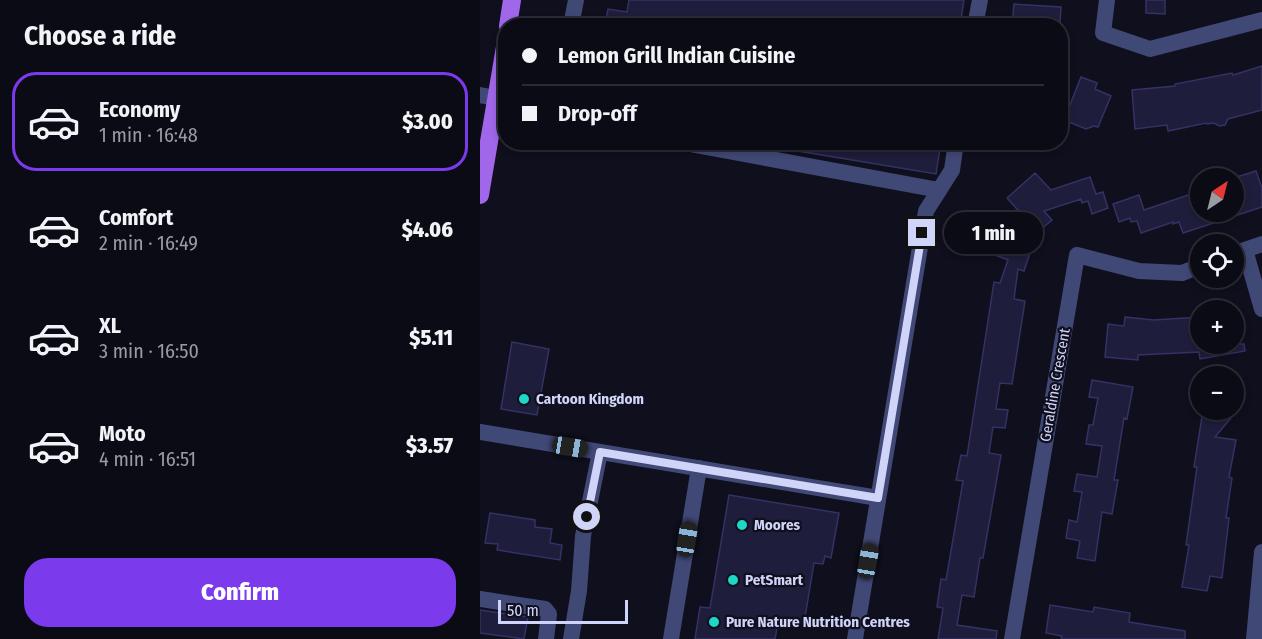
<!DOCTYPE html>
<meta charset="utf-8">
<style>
:root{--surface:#0b0b16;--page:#191923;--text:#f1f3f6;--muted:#9a9ba1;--line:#2b2b35;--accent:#7c3aed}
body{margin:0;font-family:"Fira Sans Condensed",sans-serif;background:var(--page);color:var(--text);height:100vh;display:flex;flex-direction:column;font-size:22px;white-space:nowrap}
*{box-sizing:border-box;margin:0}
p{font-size:20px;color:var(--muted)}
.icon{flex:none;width:33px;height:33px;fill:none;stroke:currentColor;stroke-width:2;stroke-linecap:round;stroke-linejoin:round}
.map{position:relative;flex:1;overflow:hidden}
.panel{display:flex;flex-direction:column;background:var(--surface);width:480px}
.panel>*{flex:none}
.hud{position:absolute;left:18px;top:18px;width:570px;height:132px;border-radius:24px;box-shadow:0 3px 9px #0003,0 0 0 2px var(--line);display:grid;align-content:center;height:132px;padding:0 24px;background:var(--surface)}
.needle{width:39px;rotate:35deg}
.buttons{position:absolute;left:710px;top:168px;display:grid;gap:12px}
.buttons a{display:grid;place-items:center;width:54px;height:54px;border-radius:50%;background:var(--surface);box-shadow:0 3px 9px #0003,0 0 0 2px var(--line);font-size:30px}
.scale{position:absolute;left:18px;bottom:15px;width:130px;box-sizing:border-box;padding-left:6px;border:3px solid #d1d4f9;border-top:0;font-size:16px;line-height:21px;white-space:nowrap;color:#d1d4f9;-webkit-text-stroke:4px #0f0f1d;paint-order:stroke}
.end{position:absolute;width:27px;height:27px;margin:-14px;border:8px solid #d1d4f9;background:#111;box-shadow:0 0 0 3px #111}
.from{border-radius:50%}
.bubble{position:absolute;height:42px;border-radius:21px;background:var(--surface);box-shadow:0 3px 9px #0003,0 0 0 2px var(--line);font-size:20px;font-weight:800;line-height:42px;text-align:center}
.car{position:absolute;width:18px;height:36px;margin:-18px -9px;border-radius:8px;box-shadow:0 0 4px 2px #0007;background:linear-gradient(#222 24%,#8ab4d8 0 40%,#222 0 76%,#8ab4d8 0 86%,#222 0)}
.hud b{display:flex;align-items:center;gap:21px;height:57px;font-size:22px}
.hud b+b{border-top:2px solid var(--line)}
.hud i{width:15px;height:15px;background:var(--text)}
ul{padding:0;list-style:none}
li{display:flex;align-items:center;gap:18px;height:99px;margin:0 12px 9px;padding:0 12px;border:3px solid transparent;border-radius:24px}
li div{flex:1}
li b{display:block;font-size:22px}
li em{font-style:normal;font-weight:800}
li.active{border-color:var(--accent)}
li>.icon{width:54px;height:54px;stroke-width:1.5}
h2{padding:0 24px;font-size:27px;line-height:72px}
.primary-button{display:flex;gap:12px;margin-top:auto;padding:12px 24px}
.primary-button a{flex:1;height:69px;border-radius:24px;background:var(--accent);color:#fff;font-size:24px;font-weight:800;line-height:69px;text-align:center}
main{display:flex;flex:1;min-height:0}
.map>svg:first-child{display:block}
</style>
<main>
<section class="panel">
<h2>Choose a ride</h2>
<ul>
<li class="active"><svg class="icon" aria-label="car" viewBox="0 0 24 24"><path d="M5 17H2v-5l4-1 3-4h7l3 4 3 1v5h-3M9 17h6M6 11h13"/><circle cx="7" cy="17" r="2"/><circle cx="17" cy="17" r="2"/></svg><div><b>Economy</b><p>1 min · 16:48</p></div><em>$3.00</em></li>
<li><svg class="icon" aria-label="car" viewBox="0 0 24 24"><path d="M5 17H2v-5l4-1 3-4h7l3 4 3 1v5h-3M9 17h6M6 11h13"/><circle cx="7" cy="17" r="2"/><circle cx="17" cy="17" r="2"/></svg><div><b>Comfort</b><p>2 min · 16:49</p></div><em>$4.06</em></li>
<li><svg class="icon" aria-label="car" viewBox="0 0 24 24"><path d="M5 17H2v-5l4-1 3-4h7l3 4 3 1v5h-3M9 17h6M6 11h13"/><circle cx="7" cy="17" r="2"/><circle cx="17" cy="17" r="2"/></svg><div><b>XL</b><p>3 min · 16:50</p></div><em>$5.11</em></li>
<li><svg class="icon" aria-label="car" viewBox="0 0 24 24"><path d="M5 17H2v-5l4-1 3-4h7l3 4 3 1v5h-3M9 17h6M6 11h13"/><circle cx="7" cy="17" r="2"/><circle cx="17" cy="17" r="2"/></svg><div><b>Moto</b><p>4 min · 16:51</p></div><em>$3.57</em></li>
</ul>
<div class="primary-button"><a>Confirm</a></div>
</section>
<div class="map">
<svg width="782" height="639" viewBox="0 0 782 639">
<rect width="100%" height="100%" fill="#0f0f1d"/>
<path fill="#1e1d3b" stroke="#333264" stroke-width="1.5" d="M149,0H484L480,26H125L128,9L147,12Z
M666,0H685V14L666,13Z
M534,4L581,7L580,24L565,23L567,26H532Z
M782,66V110L748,119L745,125L739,126L734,123L727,124L726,123L688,131L687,125L655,129L652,90L695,86V84L752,73L753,75Z
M601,77L617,83L615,89L631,96L618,127L614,126L606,129L584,120Z
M312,142H461L456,174L312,150Z
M776,171L782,188V207L703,233L699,222L693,224V222L661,233L657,221L651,222L650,218L639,222L633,204L659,195L664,210L720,191V212H753V178Z
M555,173L571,190L610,177L616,194L623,192L628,208L612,214L608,201L602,203L601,199L564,211L572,220L558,232L527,198Z
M520,229L549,240L541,247V250L550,253L544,271L538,269L534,299L545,301L532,384L520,383L516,409L528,410L525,428L513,427L509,453L521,455L503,558H500L494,597L482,595L477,625L517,631L516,639H458L463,608L457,607L461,579L466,580L483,481L476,480L481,455L487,456L514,282L520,283L528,260L510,253L514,243L509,235L518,234Z
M645,317L674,320L720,317V344H764L765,351L720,359L719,352L658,355V360L625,357L628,324L644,326Z
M32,342L69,349L57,415L21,409Z
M612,380L653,387L647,419L644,418L634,480H638L632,514L622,512L615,561L597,558L600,541L586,538L589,520L597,522L602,492L594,491L597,474L617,477L622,446L606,444L609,425H613L618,398L609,397Z
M723,410H750L751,418L735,437L756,440L749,477L752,478L746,518H749L742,578L730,576L727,591L702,587L709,545H706L717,467H714Z
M249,495L359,513L351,558L345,556L343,564L334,563L324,623L299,618L295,639H215L220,607L230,608Z
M10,513L55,520V527L72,529L70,543L82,545L80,560L17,550L18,544L5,543Z
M570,605L613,612L614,607L650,613L649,622L705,631V639H581L582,636L566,633Z
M0,610L48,617L44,639L0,633Z"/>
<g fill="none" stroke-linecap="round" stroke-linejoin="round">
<path stroke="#404876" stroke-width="16" d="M627,0L623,33L670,49L782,20
M91,26L96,0
M495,26L500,0
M0,95L26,100
M199,142L459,190
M765,250L782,309
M753,254L782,244
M0,432L398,498
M0,599L65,609L69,614L66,639
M91,639L99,591L103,536L120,452
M191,639L219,468
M375,639L446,211L472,170L476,142
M532,639L597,255L659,271L702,273L720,266
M774,639L782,552"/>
<path stroke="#a067ea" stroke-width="18" d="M28,26L32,0
M0,195L26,41"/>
</g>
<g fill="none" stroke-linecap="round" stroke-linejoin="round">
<path stroke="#d1d4f9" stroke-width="8" d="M107,517L120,452L398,498L442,233"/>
</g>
<g fill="#1ed8c6" stroke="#0f0f1d" stroke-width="2">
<circle cx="44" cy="399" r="6"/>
<circle cx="262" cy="525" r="6"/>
<circle cx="253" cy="580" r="6"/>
<circle cx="234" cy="622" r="6"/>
</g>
<g text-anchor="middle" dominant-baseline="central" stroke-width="4.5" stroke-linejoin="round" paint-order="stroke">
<g font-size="15" fill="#d1d4f9" stroke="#0f0f1d">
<text transform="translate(575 385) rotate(-80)">Geraldine Crescent</text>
</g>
<g font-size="15" font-weight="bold" fill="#d1d4f9" stroke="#0f0f1d" text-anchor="start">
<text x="56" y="399">Cartoon Kingdom</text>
<text x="274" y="525">Moores</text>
<text x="265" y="580">PetSmart</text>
<text x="246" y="622">Pure Nature Nutrition Centres</text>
</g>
</g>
</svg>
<div class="buttons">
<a><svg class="needle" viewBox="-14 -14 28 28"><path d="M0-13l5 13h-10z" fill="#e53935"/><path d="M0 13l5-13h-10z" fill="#9a9ba1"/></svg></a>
<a><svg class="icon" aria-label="locate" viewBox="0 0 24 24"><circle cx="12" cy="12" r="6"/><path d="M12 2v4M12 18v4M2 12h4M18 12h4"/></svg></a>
<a>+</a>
<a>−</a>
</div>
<div class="scale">50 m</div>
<i class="end from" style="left:107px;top:517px"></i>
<i class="end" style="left:442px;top:233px"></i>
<div class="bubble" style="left:464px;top:212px;width:99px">1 min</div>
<i class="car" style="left:90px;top:447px;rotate:99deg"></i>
<i class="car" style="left:207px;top:539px;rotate:9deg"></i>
<i class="car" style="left:388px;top:561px;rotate:10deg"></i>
<div class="hud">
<b><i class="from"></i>Lemon Grill Indian Cuisine</b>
<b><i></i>Drop-off</b>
</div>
</div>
</main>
